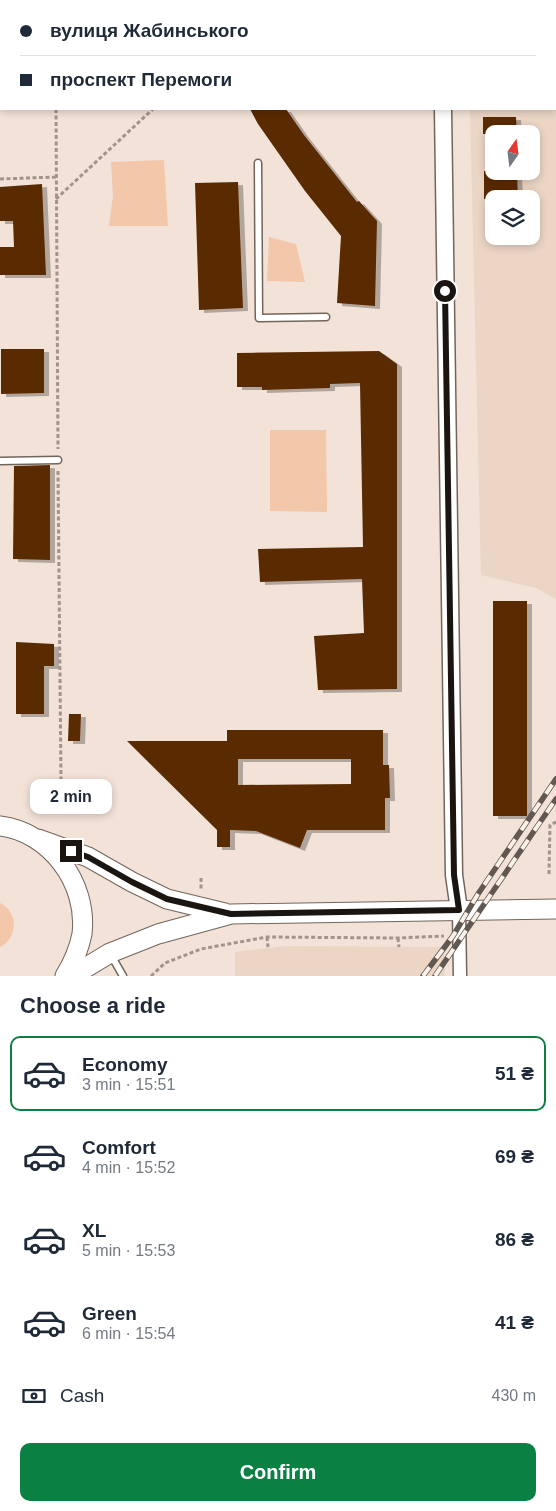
<!DOCTYPE html>
<meta charset="utf-8">
<style>
:root{--surface:#fff;--page:#f6f6f7;--text:#1f2937;--muted:#747a83;--line:#e0e1e3;--accent:#0b8043}
body{margin:0;font-family:Helvetica,sans-serif;background:var(--page);color:var(--text);height:100vh;display:flex;flex-direction:column;font-size:19px;white-space:nowrap}
*{box-sizing:border-box;margin:0}
p{font-size:16px;color:var(--muted)}
.icon{flex:none;width:28px;height:28px;fill:none;stroke:currentColor;stroke-width:2;stroke-linecap:round;stroke-linejoin:round}
.map{position:relative;height:976px;overflow:hidden}
.panel{display:flex;flex-direction:column;background:var(--surface);flex:1}
.panel>*{flex:none}
.hud{position:absolute;left:0px;top:0px;width:556px;height:110px;box-shadow:0 2px 8px #0003;display:grid;align-content:center;height:110px;padding:0 20px;background:var(--surface)}
.needle{width:32px;rotate:14deg}
.fabs{position:absolute;left:485px;top:125px;display:grid;gap:10px}
.fabs a{display:grid;place-items:center;width:55px;height:55px;border-radius:10px;background:var(--surface);box-shadow:0 2px 8px #0003;font-size:25px}
.end{position:absolute;width:22px;height:22px;margin:-11px;border:6px solid #1a1511;background:#fff;box-shadow:0 0 0 2px #fff}
.from{border-radius:50%}
.bubble{position:absolute;height:35px;border-radius:10px;background:var(--surface);box-shadow:0 2px 8px #0003;font-size:16px;font-weight:600;line-height:35px;text-align:center}
.hud b{display:flex;align-items:center;gap:18px;height:48px;font-size:19px}
.hud b+b{border-top:1px solid var(--line)}
.hud i{width:12px;height:12px;background:var(--text)}
ul{padding:0;list-style:none}
li{display:flex;align-items:center;gap:15px;height:75px;margin:0 10px 8px;padding:0 10px;border:2px solid transparent;border-radius:10px}
li div{flex:1}
li b{display:block;font-size:19px}
li em{font-style:normal;font-weight:600}
li.on{border-color:var(--accent)}
li>.icon{width:45px;height:45px;stroke-width:1.5}
h2{padding:0 20px;font-size:22px;line-height:60px}
.pay{display:flex;align-items:center;gap:12px;height:55px;padding:0 20px;font-size:19px}
.pay p{margin-inline-start:auto}
.cta{display:flex;gap:10px;margin-top:auto;padding:10px 20px}
.cta a{flex:1;height:58px;border-radius:10px;background:var(--accent);color:#fff;font-size:20px;font-weight:600;line-height:58px;text-align:center}
.map>svg:first-child{display:block}
</style>
<div class="map">
<svg width="556" height="976" viewBox="0 0 556 976">
<defs>
<filter id="shadow"><feDropShadow dx="5" dy="3" stdDeviation="0" flood-color="#0004"/></filter>
</defs>
<rect width="100%" height="100%" fill="#f2e2d7"/>
<path fill="#ebd5c5" fill-rule="evenodd" d="M467,0H556V599L536,588L481,575L470,109H555V1ZM494,134H531V171H494ZM494,199H531V236H494Z
M287,946L444,947L445,976H235V952Z"/>
<path fill="#f2c7aa" d="M164,160L168,226H109L113,196L111,162Z
M269,237L296,244L305,282L267,281Z
M270,430H326L327,512L270,511Z
M0,903C19,912 18,938 0,947Z"/>
<path fill="#5a2a00" fill-rule="evenodd" filter="url(#shadow)" d="M250,109H286L304,135L357,202L359,201L377,221L375,306L337,303L341,236L305,191L258,124Z
M483,117H516L517,134H483Z
M484,171H517L518,199H484Z
M238,182L243,308L199,310L195,183Z
M42,184L46,275H0V247H14L13,221H0V187Z
M1,349H44V393L1,394Z
M379,351L397,364V689L318,690L314,636L364,633L362,579L260,582L258,549L363,547L360,383L330,384V388L262,390V387H237V353Z
M50,465V560L13,559L14,466Z
M493,601H527V816H493Z
M16,642L54,644V666H44V714H16Z
M69,714H81L80,741H68Z
M227,730H383V765H389L390,798H385V830H307L300,848L256,831L230,830V847H217V830L127,741H227ZM238,759H351V784L238,785Z"/>
<g fill="none" stroke-linecap="round" stroke-linejoin="round">
<g stroke="#72655b" stroke-width="9">
<path id="service" d="M258,163L259,318L326,317
M0,461L58,460
M111,955L123,976"/>
</g>
<g stroke="#72655b" stroke-width="15">
<path id="minor" d="M459,910L460,976"/>
</g>
<g stroke="#72655b" stroke-width="19">
<path id="tertiary" d="M442,0V1
M443,109L454,875L459,910"/>
</g>
<g stroke="#72655b" stroke-width="21">
<path id="secondary" d="M0,826C50,832 88,883 82,934C79,949 73,963 65,976
M38,839L88,857L132,882L167,899L225,913
M72,976L110,953L158,934L231,914L556,909"/>
</g>
<path stroke="#a0948c" stroke-width="3" stroke-dasharray="4 2.5" stroke-linecap="butt" d="M55,0V1
M56,109L58,449
M0,179L56,177
M56,199L153,109
M58,471L61,780
M549,874L550,825L556,822
M201,878V890
M267,937L268,947
M398,938L399,947
M151,976L165,963L201,949L267,937L398,938L444,936"/>
<use href="#service" stroke="#fff" stroke-width="6"/>
<use href="#minor" stroke="#fff" stroke-width="12"/>
<use href="#tertiary" stroke="#fff" stroke-width="16"/>
<use href="#secondary" stroke="#fff" stroke-width="19"/>
<g stroke="#615852" stroke-width="5.5">
<path id="rail" d="M423,976L453,936L478,894L556,779
M435,976L556,799"/>
</g>
<use href="#rail" stroke="#fdf0e7" stroke-width="4" stroke-dasharray="11" stroke-linecap="butt"/>
</g>
<g fill="none" stroke-linecap="round" stroke-linejoin="round">
<path stroke="#1a1511" stroke-width="6" d="M71,851L88,857L132,882L167,899L231,914L459,910L454,875L445,291"/>
</g>
</svg>
<div class="fabs">
<a><svg class="needle" viewBox="-14 -14 28 28"><path d="M0-13l5 13h-10z" fill="#e53935"/><path d="M0 13l5-13h-10z" fill="#747a83"/></svg></a>
<a><svg class="icon" aria-label="layers" viewBox="0 0 24 24"><path d="M12 4l9 5-9 5-9-5zM3 14l9 5 9-5"/></svg></a>
</div>
<i class="end from" style="left:445px;top:291px"></i>
<i class="end" style="left:71px;top:851px"></i>
<div class="bubble" style="left:30px;top:779px;width:82px">2 min</div>
<div class="hud">
<b><i class="from"></i>вулиця Жабинського</b>
<b><i></i>проспект Перемоги</b>
</div>
</div>
<section class="panel">
<h2>Choose a ride</h2>
<ul>
<li class="on"><svg class="icon" aria-label="car" viewBox="0 0 24 24"><path d="M5 17H2v-5l4-1 3-4h7l3 4 3 1v5h-3M9 17h6M6 11h13"/><circle cx="7" cy="17" r="2"/><circle cx="17" cy="17" r="2"/></svg><div><b>Economy</b><p>3 min · 15:51</p></div><em>51 ₴</em></li>
<li><svg class="icon" aria-label="car" viewBox="0 0 24 24"><path d="M5 17H2v-5l4-1 3-4h7l3 4 3 1v5h-3M9 17h6M6 11h13"/><circle cx="7" cy="17" r="2"/><circle cx="17" cy="17" r="2"/></svg><div><b>Comfort</b><p>4 min · 15:52</p></div><em>69 ₴</em></li>
<li><svg class="icon" aria-label="car" viewBox="0 0 24 24"><path d="M5 17H2v-5l4-1 3-4h7l3 4 3 1v5h-3M9 17h6M6 11h13"/><circle cx="7" cy="17" r="2"/><circle cx="17" cy="17" r="2"/></svg><div><b>XL</b><p>5 min · 15:53</p></div><em>86 ₴</em></li>
<li><svg class="icon" aria-label="car" viewBox="0 0 24 24"><path d="M5 17H2v-5l4-1 3-4h7l3 4 3 1v5h-3M9 17h6M6 11h13"/><circle cx="7" cy="17" r="2"/><circle cx="17" cy="17" r="2"/></svg><div><b>Green</b><p>6 min · 15:54</p></div><em>41 ₴</em></li>
</ul>
<div class="pay"><svg class="icon" aria-label="cash" viewBox="0 0 24 24"><path d="M3 7h18v10H3z"/><circle cx="12" cy="12" r="2"/></svg>Cash<p>430 m</p></div>
<div class="cta"><a>Confirm</a></div>
</section>
